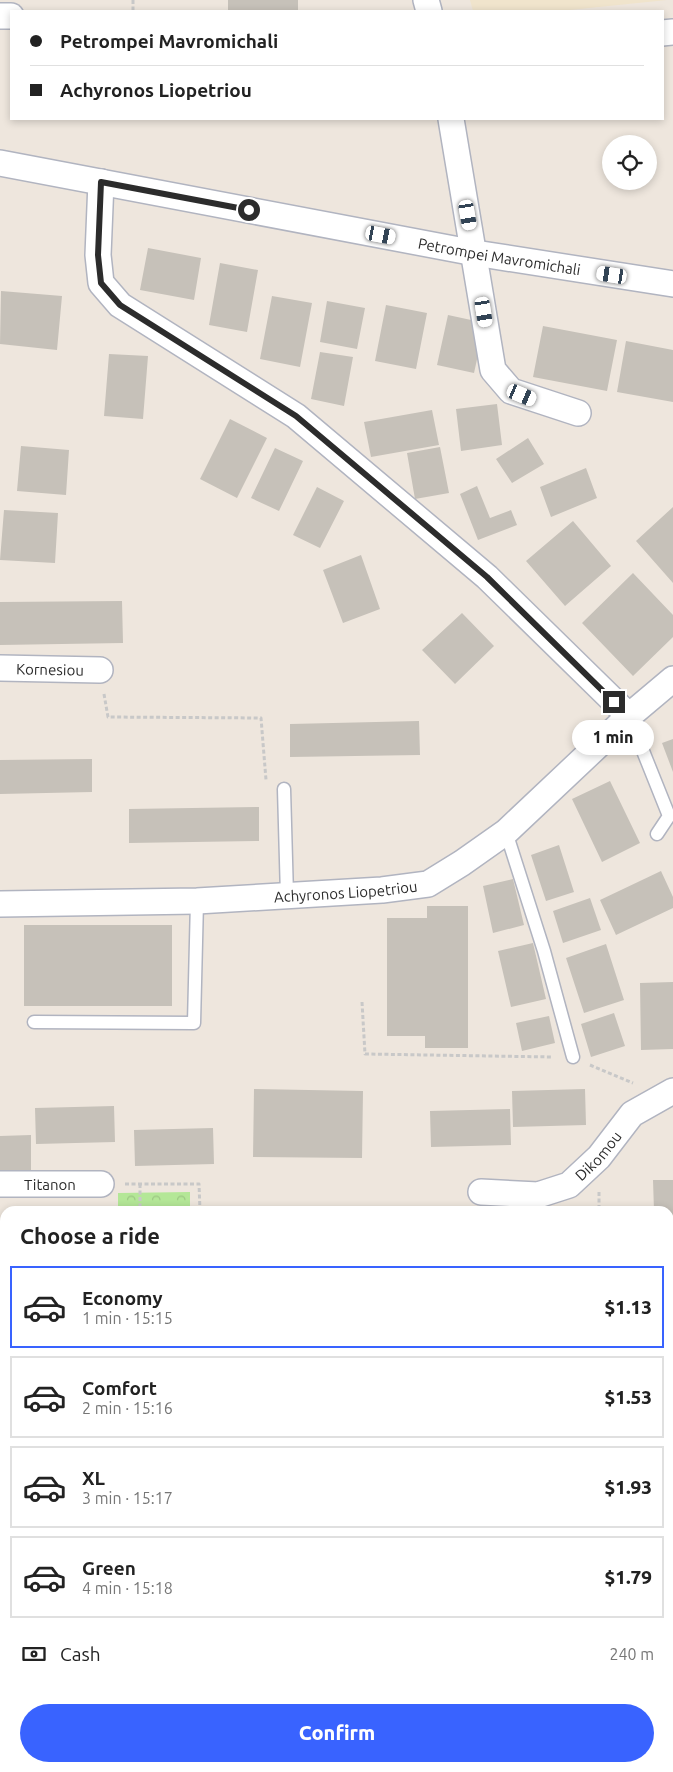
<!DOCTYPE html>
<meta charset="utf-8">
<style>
:root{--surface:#fff;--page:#f6f6f6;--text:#222;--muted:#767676;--line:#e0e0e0;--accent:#3963ff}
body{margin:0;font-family:Ubuntu,sans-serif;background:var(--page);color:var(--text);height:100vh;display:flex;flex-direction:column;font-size:19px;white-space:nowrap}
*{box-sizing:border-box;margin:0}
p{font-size:16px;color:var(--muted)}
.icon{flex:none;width:28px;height:28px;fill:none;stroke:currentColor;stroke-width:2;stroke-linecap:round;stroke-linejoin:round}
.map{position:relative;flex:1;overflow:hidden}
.side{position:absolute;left:0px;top:1206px;width:674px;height:566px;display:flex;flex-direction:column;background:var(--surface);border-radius:15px 15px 0 0;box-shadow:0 2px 8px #0003}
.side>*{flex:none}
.banner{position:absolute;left:10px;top:10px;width:654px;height:110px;border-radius:0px;box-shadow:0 2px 8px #0003;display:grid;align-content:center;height:110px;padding:0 20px;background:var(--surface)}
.buttons{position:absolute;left:602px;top:135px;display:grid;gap:10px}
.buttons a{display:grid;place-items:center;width:55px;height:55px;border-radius:50%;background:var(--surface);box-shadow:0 2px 8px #0003;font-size:25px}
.end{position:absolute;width:22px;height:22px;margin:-11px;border:6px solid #2c2c2c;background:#fff;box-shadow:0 0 0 2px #fff}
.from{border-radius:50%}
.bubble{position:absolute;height:35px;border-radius:18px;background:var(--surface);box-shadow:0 2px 8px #0003;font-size:16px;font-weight:800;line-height:35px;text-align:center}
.car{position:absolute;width:15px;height:30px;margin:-15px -8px;border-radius:6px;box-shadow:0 0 4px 1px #0007;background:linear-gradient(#fff 24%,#345 0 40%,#fff 0 76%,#345 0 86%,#fff 0)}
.banner b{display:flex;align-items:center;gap:18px;height:48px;font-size:19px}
.banner b+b{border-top:1px solid var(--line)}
.banner i{width:12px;height:12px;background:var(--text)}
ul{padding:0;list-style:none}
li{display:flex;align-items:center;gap:15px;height:82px;margin:0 10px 8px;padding:0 10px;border:2px solid var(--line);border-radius:0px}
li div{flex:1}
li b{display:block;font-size:19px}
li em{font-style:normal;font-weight:800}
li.on{border-color:var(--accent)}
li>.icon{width:45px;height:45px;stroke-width:1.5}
h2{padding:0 20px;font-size:22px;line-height:60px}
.pay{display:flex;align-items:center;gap:12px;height:55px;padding:0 20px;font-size:19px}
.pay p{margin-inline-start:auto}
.primary-button{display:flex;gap:10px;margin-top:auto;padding:10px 20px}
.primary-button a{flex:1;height:58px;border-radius:30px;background:var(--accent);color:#fff;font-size:20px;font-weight:800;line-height:58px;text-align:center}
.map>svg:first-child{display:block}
</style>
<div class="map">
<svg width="673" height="1772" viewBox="0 0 673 1772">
<defs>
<pattern id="park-crowns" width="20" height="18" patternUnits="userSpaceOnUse" patternTransform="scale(1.25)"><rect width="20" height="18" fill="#b4e797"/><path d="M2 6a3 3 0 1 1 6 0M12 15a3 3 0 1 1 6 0" fill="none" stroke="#9bc682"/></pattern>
</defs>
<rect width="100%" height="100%" fill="#eee6dd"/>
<path fill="#f0e4cc" d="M470,0H667L560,11H473Z"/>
<path fill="url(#park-crowns)" d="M190,1192V1211H118V1193Z
M339,1768H387V1772H339Z"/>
<path fill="#c6c1b9" d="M228,0H298V11H228Z
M148,248L201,258L194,300L140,290Z
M220,263L258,270L247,332L209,325Z
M1,291L62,296L57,350L0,344Z
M272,296L312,303L300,367L260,359Z
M327,301L365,308L357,349L320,342Z
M386,305L427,313L416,369L375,361Z
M448,315L485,323L474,373L437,365Z
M543,326L617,340L607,391L533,377Z
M626,341L673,350V402L617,392Z
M320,352L353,357L344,406L311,399Z
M109,354L148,356L143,419L104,416Z
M497,404L502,445L461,451L456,409Z
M432,410L439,445L371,457L364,422Z
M230,419L267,438L237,498L200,479Z
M528,438L544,464L512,483L496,459Z
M21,446L69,450L66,495L17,491Z
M440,447L449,493L415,499L407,453Z
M275,448L303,461L279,511L251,498Z
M586,468L597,498L551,517L540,487Z
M477,486L490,518L511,510L517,525L478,540L460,494Z
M317,487L344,501L320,548L293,535Z
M673,507V583L636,541Z
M4,510L58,513L55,563L0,560Z
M573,521L611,566L565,606L526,561Z
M361,555L380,609L343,623L323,570Z
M633,573L673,615V637L633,676L582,623Z
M122,601L123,643L0,645V602Z
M462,613L494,646L455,684L422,650Z
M419,721L420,755L290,757V724Z
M673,739V772L662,743Z
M92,759V792L0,794V760Z
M610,781L640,843L602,862L572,799Z
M259,807V841L129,843V809Z
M559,845L574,892L546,901L531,855Z
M661,871L673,897V908L616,935L600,900Z
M513,879L524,925L493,933L483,886Z
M590,898L601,930L563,943L553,911Z
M427,906H468V1048H425V1036H387V918H427Z
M24,925H172V1006H24Z
M533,943L546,999L511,1007L498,951Z
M606,944L624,1000L584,1013L566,958Z
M673,982V1049L641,1050L640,983Z
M614,1013L625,1046L591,1057L581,1024Z
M549,1016L555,1043L522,1051L516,1023Z
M254,1089L363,1091L362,1158L253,1157Z
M585,1089L586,1125L513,1127L512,1091Z
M114,1106L115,1142L36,1144L35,1108Z
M510,1109L511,1145L431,1147L430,1111Z
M213,1128L214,1164L135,1166L134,1130Z
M31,1135V1172H0V1136Z
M653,1180H673V1216H669V1211H654Z
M669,1309L673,1312V1329L669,1325Z
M669,1549H673V1693H669Z
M0,1579H5V1611H0Z
M0,1667H5V1703L0,1702Z"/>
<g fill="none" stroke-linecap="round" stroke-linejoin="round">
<g stroke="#b1b4c0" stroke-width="15">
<path id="lane" d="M629,716L669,816L657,834
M284,789L287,896
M506,832L544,951L573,1057
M34,1022L194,1023L197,901"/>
</g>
<g stroke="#b1b4c0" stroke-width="28">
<g id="street">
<path d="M426,0L429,11"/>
<path d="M0,16H11"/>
<path d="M662,33L673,32"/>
<path d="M451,119L493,370L511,391L578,413"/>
<path id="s1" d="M0,163L475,253L673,284"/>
<path d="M101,182L98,255L101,283L120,305L296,416L487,577L629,716"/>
<path id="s2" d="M0,668L100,670"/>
<path id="s3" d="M0,904L197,901L382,890L428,884L462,863L506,832L629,716L673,679"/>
<path id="s4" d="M0,1184H101"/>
<path id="s5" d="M481,1192L538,1195L569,1185L599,1157L632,1114L673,1091"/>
<path d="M669,1389L673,1388"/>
<path d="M0,1536H5"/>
<path d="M669,1732L673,1731"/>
<path d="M0,1746H5"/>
<path d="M52,1768V1772"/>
</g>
</g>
<path stroke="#c8c8c8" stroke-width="3" stroke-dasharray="4 2.5" stroke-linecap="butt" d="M133,0V11
M104,694L108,717L261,718L266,780
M362,1002L365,1054L553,1057
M590,1065L633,1083
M125,1184H199L200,1211
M140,1184V1211
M599,1192V1211
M669,1234H673
M669,1544H673"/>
<use href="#lane" stroke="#fff" stroke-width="12"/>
<use href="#street" stroke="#fff" stroke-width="25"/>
</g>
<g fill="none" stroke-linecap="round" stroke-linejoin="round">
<path stroke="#2c2c2c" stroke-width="6" d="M249,210L101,182L98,255L101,283L120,305L296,416L487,577L614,702"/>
</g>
<g text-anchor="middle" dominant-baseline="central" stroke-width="5" stroke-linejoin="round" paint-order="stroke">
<g font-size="15" fill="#2c2c2c" stroke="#fff">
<text stroke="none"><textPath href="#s1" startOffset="508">Petrompei Mavromichali</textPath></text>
<text stroke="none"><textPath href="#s2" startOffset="50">Kornesiou</textPath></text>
<text stroke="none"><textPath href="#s3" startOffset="346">Achyronos Liopetriou</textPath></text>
<text stroke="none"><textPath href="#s5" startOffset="131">Dikomou</textPath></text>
<text stroke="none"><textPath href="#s4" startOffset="50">Titanon</textPath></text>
</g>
</g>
</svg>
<div class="buttons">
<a><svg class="icon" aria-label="locate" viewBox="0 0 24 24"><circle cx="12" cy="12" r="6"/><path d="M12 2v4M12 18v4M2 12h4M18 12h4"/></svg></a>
</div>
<i class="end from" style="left:249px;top:210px"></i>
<i class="end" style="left:614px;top:702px"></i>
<div class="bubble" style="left:572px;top:720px;width:82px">1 min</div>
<i class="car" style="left:468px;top:215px;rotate:170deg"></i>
<i class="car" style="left:381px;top:235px;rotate:101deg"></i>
<i class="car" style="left:612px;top:275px;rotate:279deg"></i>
<i class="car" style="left:484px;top:312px;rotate:171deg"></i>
<i class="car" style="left:522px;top:395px;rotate:113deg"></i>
<div class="banner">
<b><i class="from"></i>Petrompei Mavromichali</b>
<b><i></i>Achyronos Liopetriou</b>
</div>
<section class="side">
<h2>Choose a ride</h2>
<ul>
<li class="on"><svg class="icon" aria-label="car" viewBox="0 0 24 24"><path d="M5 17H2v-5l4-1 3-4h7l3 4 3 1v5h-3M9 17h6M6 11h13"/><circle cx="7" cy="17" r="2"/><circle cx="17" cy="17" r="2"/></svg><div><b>Economy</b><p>1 min · 15:15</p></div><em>$1.13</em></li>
<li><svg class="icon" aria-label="car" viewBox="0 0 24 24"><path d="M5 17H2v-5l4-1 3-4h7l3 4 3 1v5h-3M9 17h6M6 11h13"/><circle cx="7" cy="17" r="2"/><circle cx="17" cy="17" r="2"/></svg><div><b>Comfort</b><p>2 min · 15:16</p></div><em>$1.53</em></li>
<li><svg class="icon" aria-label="car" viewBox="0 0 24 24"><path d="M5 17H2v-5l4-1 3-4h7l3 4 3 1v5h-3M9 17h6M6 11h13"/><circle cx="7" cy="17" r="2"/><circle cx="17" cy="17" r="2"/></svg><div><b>XL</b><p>3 min · 15:17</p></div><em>$1.93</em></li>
<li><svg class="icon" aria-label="car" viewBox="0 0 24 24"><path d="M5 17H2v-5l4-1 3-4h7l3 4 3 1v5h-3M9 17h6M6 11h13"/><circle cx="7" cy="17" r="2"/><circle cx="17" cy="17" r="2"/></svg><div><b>Green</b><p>4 min · 15:18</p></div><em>$1.79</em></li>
</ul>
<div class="pay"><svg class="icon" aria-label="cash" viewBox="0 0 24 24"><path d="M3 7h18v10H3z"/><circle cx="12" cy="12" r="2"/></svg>Cash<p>240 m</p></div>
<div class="primary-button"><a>Confirm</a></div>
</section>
</div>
